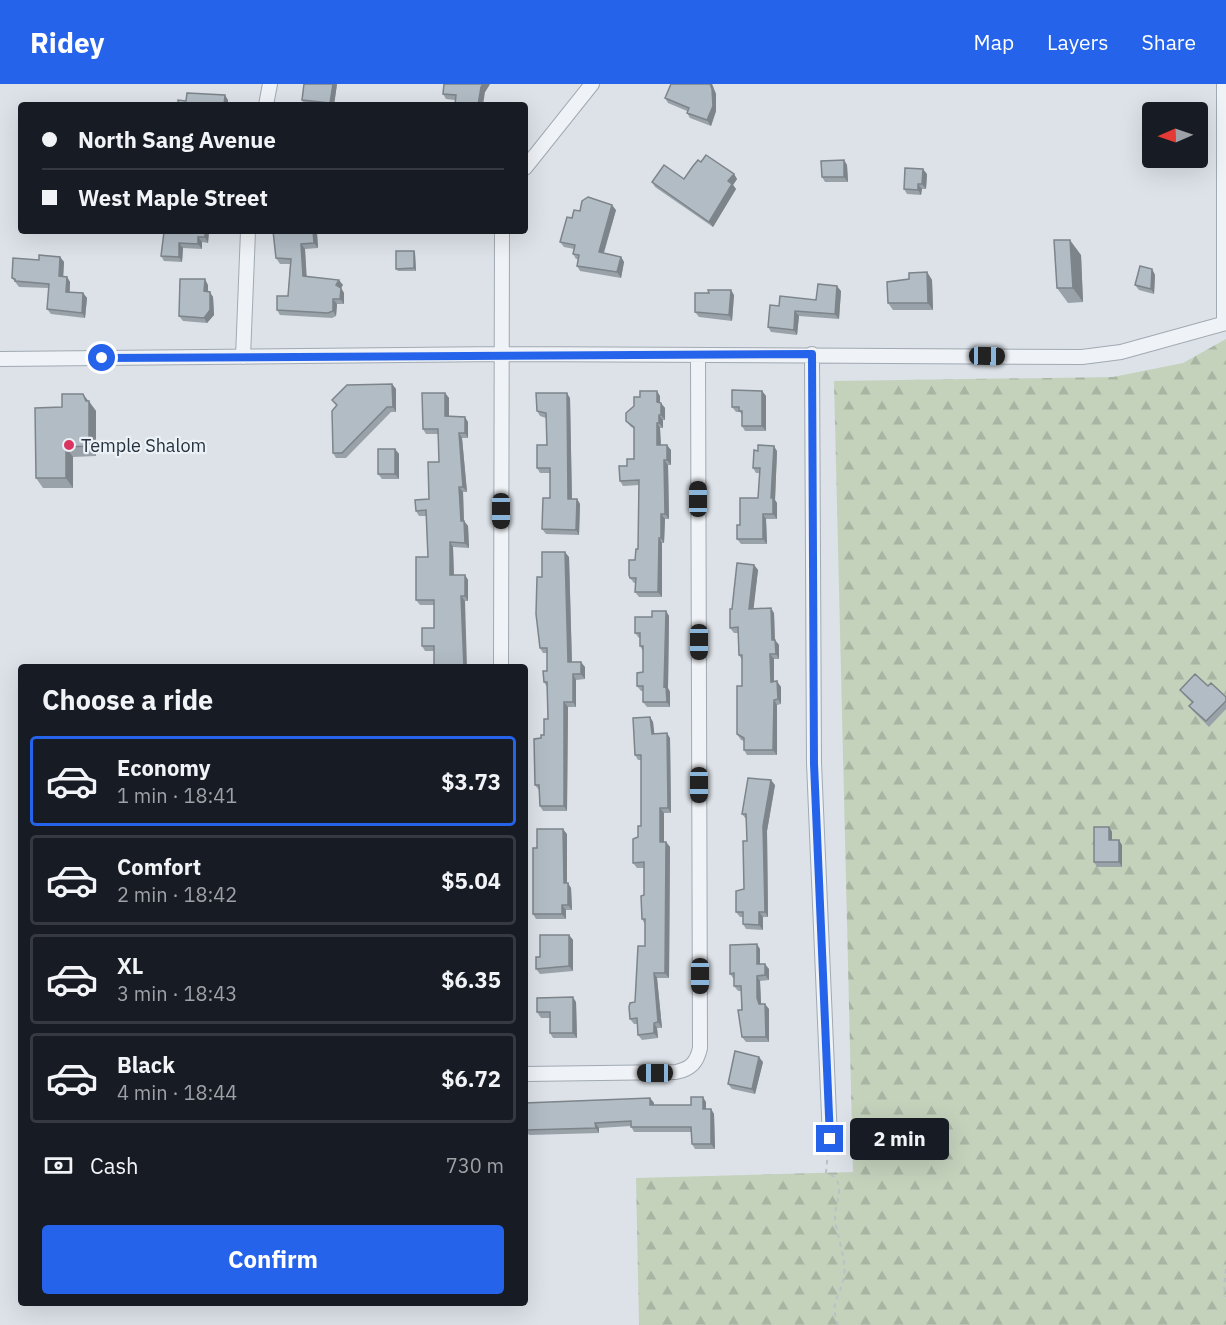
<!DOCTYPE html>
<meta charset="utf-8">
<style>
:root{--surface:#171b24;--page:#20242c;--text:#f1f3f6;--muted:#9ea1a6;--line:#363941;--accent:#2563eb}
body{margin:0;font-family:"IBM Plex Sans",sans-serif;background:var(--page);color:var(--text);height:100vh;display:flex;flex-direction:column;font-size:22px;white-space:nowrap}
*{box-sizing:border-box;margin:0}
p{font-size:20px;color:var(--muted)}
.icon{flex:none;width:33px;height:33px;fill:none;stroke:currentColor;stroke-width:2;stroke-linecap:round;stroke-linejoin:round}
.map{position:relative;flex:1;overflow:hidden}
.details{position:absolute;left:18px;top:580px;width:510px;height:642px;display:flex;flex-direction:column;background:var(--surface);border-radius:6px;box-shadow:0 6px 24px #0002}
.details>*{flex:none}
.guide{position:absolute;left:18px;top:18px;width:510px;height:132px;border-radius:6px;box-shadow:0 6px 24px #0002;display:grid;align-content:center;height:132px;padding:0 24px;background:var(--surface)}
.needle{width:39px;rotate:268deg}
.tools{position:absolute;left:1142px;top:18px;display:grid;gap:12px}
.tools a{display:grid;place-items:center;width:66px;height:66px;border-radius:6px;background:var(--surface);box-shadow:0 6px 24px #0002;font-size:30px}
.end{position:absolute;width:27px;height:27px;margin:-14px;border:8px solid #2563eb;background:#fff;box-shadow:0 0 0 3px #fff}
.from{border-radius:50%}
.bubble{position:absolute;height:42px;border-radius:6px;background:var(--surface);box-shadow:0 6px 24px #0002;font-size:20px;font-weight:800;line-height:42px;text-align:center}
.car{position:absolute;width:18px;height:36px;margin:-18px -9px;border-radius:8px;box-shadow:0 0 4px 2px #0007;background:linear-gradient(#222 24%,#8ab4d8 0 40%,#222 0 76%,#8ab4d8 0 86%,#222 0)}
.guide b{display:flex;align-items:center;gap:21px;height:57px;font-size:22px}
.guide b+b{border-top:2px solid var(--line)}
.guide i{width:15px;height:15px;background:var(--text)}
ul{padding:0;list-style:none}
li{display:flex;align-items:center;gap:18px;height:90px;margin:0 12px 9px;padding:0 12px;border:3px solid var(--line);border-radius:6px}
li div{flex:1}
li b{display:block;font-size:22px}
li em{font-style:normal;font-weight:800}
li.active{border-color:var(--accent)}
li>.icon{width:54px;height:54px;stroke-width:1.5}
h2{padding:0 24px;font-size:27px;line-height:72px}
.pay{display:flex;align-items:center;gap:15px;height:66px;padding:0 24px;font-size:22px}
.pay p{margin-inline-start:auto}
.cta{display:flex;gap:12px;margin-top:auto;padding:12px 24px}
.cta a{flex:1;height:69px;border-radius:6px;background:var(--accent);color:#fff;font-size:24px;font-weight:800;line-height:69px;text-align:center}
header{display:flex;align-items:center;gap:36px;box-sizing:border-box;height:84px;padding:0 30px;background:var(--accent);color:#fff}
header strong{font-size:28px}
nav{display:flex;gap:33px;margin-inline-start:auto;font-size:21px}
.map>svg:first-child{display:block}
</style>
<header>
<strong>Ridey</strong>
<nav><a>Map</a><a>Layers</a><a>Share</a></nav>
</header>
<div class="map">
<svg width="1226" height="1241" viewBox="0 0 1226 1241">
<defs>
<pattern id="forest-firs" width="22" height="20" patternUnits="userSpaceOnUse" patternTransform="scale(1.5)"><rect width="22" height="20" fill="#c4d2bc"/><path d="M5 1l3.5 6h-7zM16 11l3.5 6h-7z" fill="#a8b5a3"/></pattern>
</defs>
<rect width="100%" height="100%" fill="#dce2e8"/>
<path fill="url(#forest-firs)" d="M1226,255V1241H639L636,1094L853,1088L834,297L1113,293L1183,279Z"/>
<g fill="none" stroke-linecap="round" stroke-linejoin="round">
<g stroke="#a1a9b2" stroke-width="16">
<path id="street" d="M266,21L270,0
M525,84L592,0
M1224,239V0
M812,270L814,679L830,1055
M243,273L248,147
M0,275L501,270L1082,273L1121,268L1226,239
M501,584L502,147
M525,990L676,988C691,985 697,978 700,964L698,271"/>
</g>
<path stroke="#bac0c6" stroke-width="2" stroke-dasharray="4.5 4.5" stroke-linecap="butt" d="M828,1067L826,1089L835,1093C844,1106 835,1119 835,1133C836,1151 847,1176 844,1192C840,1215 829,1216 838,1241
M1226,1185L1224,1203L1226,1213"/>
<use href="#street" stroke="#eff2f6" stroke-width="14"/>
</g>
<path fill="#99a2a9" d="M304,0H337L334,21H305L302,16Z
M444,0H490L485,8L455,16L446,15L443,10Z
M671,0H712L716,10V27L711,42L690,34L687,29V27L668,19L665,14Z
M844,76L847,81L848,98H825L822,93Z
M701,78L734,90L737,95L733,101L736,105L713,143L655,103L652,98L684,95Z
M927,90L926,105H922L921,111L907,110L904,105Z
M616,126L604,169L621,173L624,178L621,194L580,187L577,182L578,175H576L573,170L574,165L564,163L560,158L572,134L580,127Z
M171,147H209L208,159L202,158V165L183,164L182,178L164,177L161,172Z
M273,147H324V149H317L318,164L305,165L306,192L343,201L341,204L344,209V220H337L336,232L332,234L280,231L277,226L288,212L290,180H280L276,174Z
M414,167L415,169L416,187H398L396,185Z
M1081,171L1083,218L1068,219L1057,204Z
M60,173L64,178L63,192L67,193L70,198V208L83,209L87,214L85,234L51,230L47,225L49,204L19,203L12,194L39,176Z
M1152,185L1155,191L1154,210L1139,206L1135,201Z
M927,188L932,196L933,226H893L888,219L909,195Z
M208,201V208L213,213L214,231L207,239L183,237L179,232Z
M841,207L839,235L799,232L797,251L771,248L768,243L779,222L816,216Z
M734,211L732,237L699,233L695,228Z
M392,300L396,305V328H391L346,374H336L333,369L336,321L332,316Z
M762,307L766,312V347H745L742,342V331L740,328H736L732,323Z
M445,309L449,314V332L468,338V354H462L467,408H463L464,437L468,442L469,464L453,463L454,491H465L468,496V517H465L434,567H425L422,562L434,544V521H420L416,516L428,473L426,432H419L416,427L429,415L439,378L438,350H426L423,345Z
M660,312V319L665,324V336H663V344H660L661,361L671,366V381H668L669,435H665L664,459H662V513H639L635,508L636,499H634L630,494L638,465L639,401L623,402L620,397L627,382L634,375V345L630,342L626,337L634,322L640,313Z
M570,314L572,415H577L580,420L579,451L546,450L542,445L550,414V389H540L537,384L547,361L546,334L540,332L537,327Z
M89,317L96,327V372L73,373V404H43L36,394L62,323Z
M395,365L399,370V395H382L378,390Z
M777,367L775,416L777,419V435H766L767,460H741L737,455L740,441L758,414L760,389H756L753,384Z
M569,473L572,578L585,583V595L576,596V623H568L567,727H543L540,722L539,706L535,701L541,654L544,651L548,635L547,603L544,598L547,587V569H543L540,564L542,493Z
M754,481L758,486L753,525L774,529L775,556L779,561V575H774V598L781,603V620L777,621V671H747L744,666V657L741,656L737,650L742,602V576L739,571L738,549H734L730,544L732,525Z
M666,527L669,532L668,604L670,608V623H647L643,618V607H641L637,602L643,588V567L640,562V554H639L635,549L652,533Z
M1208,602L1226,613V625L1209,643L1193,627L1189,622L1192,619L1184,611L1180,606Z
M650,633L653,638L654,650L670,654L671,729H664V758H666L670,763L669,894H657L662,944H657L658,954L642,956L638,951L637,940H634L630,935L635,918L645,862V840L642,835L644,811V784H637L633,779L641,742V676H638L635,671Z
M775,701L767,747L768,833H763V846L746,845L743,840V833H740L736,828L744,805L747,757L746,735L742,730Z
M1109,743L1112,748V756L1122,761V783H1097L1094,778Z
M567,750V799L571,804L572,826H566V835H536L533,830L537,764Z
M569,851L573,856V887L540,890L536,885L540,873Z
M760,865V880L769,885V896L760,897L761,919L769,925V958H746L742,953L741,907H738L734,902V895L730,890Z
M576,918L577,954H553L550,949V934H541L537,928Z
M763,978L755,1010L732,1005L728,1000Z
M650,1014L654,1019V1021H691L706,1018V1025H711L714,1030L715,1065H695L692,1060L691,1048H634L631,1042L599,1044V1049L529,1051L526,1046Z"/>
<path fill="#7d848a" d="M333,0H337L334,21H332L330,19Z
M483,0H490L485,8L483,21H478L481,3Z
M710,0H712L716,10V27L711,42L707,36Z
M225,11L228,16V21H224Z
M1179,20L1182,25V28H1179Z
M844,76L847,81L848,98L844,93Z
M923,85L927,90L926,105L922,100Z
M734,90L737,95L733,101L736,105L713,143L709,138L728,97Z
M918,100L922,105L921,111L918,106Z
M612,121L616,126L602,174L599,168Z
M205,147H209L208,159L205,153Z
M313,147H315L317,149L318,164L314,159Z
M198,153L202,158V165L198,160Z
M1070,156L1081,171L1083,218L1073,204Z
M179,159L183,164L182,178L179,173Z
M301,160L305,165L307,197L303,192Z
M414,167L415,169L416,187L414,184Z
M60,173L64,178L63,197L59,192Z
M621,173L624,178L621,194L617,188Z
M1152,185L1155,191L1154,210L1151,205Z
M927,188L932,196L933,226L928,219Z
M67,193L70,198L69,213L66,208Z
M205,195L208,201V212L204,207Z
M339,196L343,201L339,206L336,201Z
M837,202L841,207L839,235L835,230Z
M341,204L344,209V220L340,215Z
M731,206L734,211L732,237L729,231Z
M210,208L213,213L214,231L207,239L204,234Z
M83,209L87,214L85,234L82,229Z
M333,215L337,220L336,232L333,227Z
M795,227L799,232L797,251L794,246Z
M392,300L396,305V328L393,323Z
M657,307L660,312V324L657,318Z
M762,307L766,312V347L762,342Z
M445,309L449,314V337L445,332Z
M567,309L570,314L572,420L568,415Z
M83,310L96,327V372L89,362L86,317Z
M661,319L665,324V336L661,331Z
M659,331L663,336V344L659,339Z
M465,333L468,338V354L465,349Z
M657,339L660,344L661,366L657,361Z
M459,349L462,354L467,408L463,403Z
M667,361L671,366V381L667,376Z
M774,362L777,367L775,416L777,419V435L773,430L771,414Z
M66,363L73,373V404L66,394Z
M395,365L399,370V395L395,390Z
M664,376L668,381L669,435L665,430Z
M459,403L463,408L464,442L461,437Z
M577,415L580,420L579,451L576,446Z
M661,430L665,435L664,459L661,454Z
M763,430L766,435L767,460L763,455Z
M464,437L468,442L469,464L465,459Z
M659,454L662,459V513L658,508Z
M450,458L453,463L454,496L450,491Z
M565,468L569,473L572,583L568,578Z
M754,481L758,486L753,530L749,525Z
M465,491L468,496V517L465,512Z
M461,512L465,517L467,584H464Z
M771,524L774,529L775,561L772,556Z
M666,527L669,532L668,604L670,608V623L667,618L664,603Z
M775,556L779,561V575L776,570Z
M770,570L774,575V603L771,598Z
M581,578L585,583V595L581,590Z
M573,590L576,596V623L573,618Z
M777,597L781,603V620L778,615Z
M774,616L777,621V671L773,666Z
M564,618L568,623L567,727L564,722Z
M650,633L653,638L655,655L652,650Z
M667,649L670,654L671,729L668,724Z
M771,696L775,701L767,747L768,833L765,828L763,742Z
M660,724L664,729V763L660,758Z
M1109,743L1112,748V761L1109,756Z
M563,745L567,750V804L564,799Z
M1119,756L1122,761V783L1119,778Z
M666,758L670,763L669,894L665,889Z
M568,799L571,804L572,826L568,821Z
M562,821L566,826V835L562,830Z
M759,828L763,833V846L759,841Z
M569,851L573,856V887L569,882Z
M757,860L760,865V885L757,880Z
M765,880L769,885V896L765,891Z
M654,889L657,894L662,944L658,938Z
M757,892L760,897L761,919L762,925L759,920L757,914Z
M573,913L576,918L577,954L573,949Z
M765,920L769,925V958L766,953Z
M654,939L657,944L658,954L654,949Z
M759,973L763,978L755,1010L752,1005Z
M703,1013L706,1018V1030L703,1025Z
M650,1014L654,1019V1026L650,1021Z
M711,1025L714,1030L715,1065L711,1060Z
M595,1039L599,1044V1049L596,1044Z"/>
<path fill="#b2bcc5" stroke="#7d848a" stroke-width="1.5" d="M304,0H333L330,19L302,16Z
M444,0H483L481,3L478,21H455L456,11L443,10Z
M671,0H710L712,5L713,22L707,36L687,29L689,24L665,14Z
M187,9L225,11L224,21H178V16L186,17Z
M1179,20V28H1160V24L1162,21Z
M706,71L734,90L728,97L732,100L709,138L652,98L664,81L684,95L693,82L698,76L701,78Z
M844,76V93H822L821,77Z
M905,84L923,85L922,100H918V106L904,105Z
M588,113L612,121L599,168L621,173L617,188L577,182L579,171L573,170L575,161L560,158L567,133L572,134L574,126L580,127L582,117Z
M171,147H205V153H198V160L179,159V173L161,172L164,148L171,149Z
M273,147H313L314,159L301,160L303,192L339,196L336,201L341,204L340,215H333V227L328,229L277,226V212H288L291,175L276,174Z
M1054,156H1070L1073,204H1057Z
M396,167H414V184L396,185Z
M39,171L60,173L59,192L67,193L66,208L83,209L82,229L47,225L49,200L15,197V195L12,194L13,174L39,176Z
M1140,182L1152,185L1151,205L1135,201Z
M927,188L928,219H888L887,198L909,195V189Z
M180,195H205L204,207L210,208V226L204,234L179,232Z
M818,200L837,202L835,230L795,227L794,246L768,243L770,221L779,222L780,212L816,216Z
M708,206H731L729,231L695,228V209H709Z
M392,300L393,323H387L342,369H333L332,327L337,321L332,316L347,301Z
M732,306L762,307V342H742V327H739V323H732Z
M640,307H657V318L661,319V331H659V339H657V361H667V376H664L665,430H661V454H659L658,508H635L636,494H630L629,491V476H635L636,465H638L639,396L620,397L619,382H627V375H634V343L626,337V329L634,322V313H640Z
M422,309H445V332L465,333V349H459L463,403H459L461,437H464L465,459L450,458V491H465V512H461L464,584H434V562H422V544H434V516H416V473H428L426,426L416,427L415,416L429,415L428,378H439L438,345H423Z
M536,309H567L568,415H577L576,446L542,445L543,414H550V384H537V361H547L546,329L537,327Z
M62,310H83L86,317H89V362L66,363V394H36L35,324L62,323Z
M758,361L774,362L771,414H773V430H763V455H737V441H740V414H758L760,384H753L754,366L758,367Z
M378,365H395V390H378Z
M542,468H565L568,578H581V590H573V618H564V722H540L539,701H535L534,655L541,654V651H544V635H548L547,598H544L543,587H547V564H540L536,530L537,493H542Z
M737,479L754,481L749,525L771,524L772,556H775L776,570H770L771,598L777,597L778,615L774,616L773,666H744V654L737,650V602H742V571H739L738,543L730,544V525H732Z
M652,527H666L664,603L666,602L667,618H643V602H637V589L643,588V562H640V549H635V533H652Z
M1195,590L1208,602L1211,599L1226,613V617L1206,637L1189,622L1193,618L1180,606Z
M650,633L652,650L667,649L668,724H660V758H666L665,889H654L658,938L654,939V949L638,951L637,934L630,935L629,923L630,919L635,918L638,862H645V835H642L641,812L644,811V778L633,779V755L638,753V742H641V671H635L633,634Z
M748,694L771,696L763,742L765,828H759V841L743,840V828H736V807L744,805L743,757H747L746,730H742Z
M1094,743H1109V756H1119V778H1094Z
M537,745H563L564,799H568V821H562V830H533V764H537Z
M540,851H569V882L536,885V873H540Z
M757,860V880H765V891L757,892V914L759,920H765L766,953H742L738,926H742L741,902H734V889L730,890V861Z
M573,913V949H550V928H537V914Z
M735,967L759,973L752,1005L728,1000Z
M691,1013H703V1025H711V1060H692L691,1043H631V1037L595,1039L596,1044L526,1046L525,1019L650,1014V1021H691Z"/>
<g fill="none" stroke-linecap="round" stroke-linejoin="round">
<path stroke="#2563eb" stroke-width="8" d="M102,274L812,270L814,680L830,1055"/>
</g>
<circle fill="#da3361" stroke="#ebf1f5" stroke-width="2" cx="69" cy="361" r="6"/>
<g text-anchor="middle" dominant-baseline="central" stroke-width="4.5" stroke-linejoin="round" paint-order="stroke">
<g font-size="18" fill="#24313f" stroke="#ebf1f5" text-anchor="start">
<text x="81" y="361">Temple Shalom</text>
</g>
</g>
</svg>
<div class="tools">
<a><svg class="needle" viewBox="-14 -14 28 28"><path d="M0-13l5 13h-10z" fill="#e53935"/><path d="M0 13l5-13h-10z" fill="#9ea1a6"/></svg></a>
</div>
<i class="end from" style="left:102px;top:274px"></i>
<i class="end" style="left:830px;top:1055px"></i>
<div class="bubble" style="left:850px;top:1034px;width:99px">2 min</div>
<i class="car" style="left:987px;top:272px;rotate:91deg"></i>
<i class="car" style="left:698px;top:415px;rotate:0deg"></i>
<i class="car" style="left:501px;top:427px;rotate:180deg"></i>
<i class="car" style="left:699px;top:558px;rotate:180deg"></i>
<i class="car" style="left:699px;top:701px;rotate:180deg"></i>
<i class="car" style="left:700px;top:892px;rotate:180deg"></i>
<i class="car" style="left:655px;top:989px;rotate:270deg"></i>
<div class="guide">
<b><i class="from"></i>North Sang Avenue</b>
<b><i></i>West Maple Street</b>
</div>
<section class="details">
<h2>Choose a ride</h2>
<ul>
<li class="active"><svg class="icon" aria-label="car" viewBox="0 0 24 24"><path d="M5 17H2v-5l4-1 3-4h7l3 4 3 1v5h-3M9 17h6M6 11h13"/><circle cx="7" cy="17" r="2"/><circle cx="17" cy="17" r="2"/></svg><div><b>Economy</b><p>1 min · 18:41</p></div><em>$3.73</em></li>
<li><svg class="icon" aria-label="car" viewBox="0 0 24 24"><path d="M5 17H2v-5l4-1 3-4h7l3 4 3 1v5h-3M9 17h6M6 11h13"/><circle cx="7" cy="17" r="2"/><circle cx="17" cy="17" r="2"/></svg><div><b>Comfort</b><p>2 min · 18:42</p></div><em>$5.04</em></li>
<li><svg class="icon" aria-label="car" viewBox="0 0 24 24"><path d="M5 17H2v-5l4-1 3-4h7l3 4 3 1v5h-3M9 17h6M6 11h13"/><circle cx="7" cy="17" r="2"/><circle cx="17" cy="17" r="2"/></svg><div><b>XL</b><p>3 min · 18:43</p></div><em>$6.35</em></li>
<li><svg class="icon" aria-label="car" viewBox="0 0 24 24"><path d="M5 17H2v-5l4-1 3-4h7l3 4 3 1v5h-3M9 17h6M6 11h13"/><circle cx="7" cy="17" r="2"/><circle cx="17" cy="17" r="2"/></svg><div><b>Black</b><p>4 min · 18:44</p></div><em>$6.72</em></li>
</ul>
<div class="pay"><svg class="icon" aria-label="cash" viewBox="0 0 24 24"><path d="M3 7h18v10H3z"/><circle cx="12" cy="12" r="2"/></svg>Cash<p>730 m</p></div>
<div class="cta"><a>Confirm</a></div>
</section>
</div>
